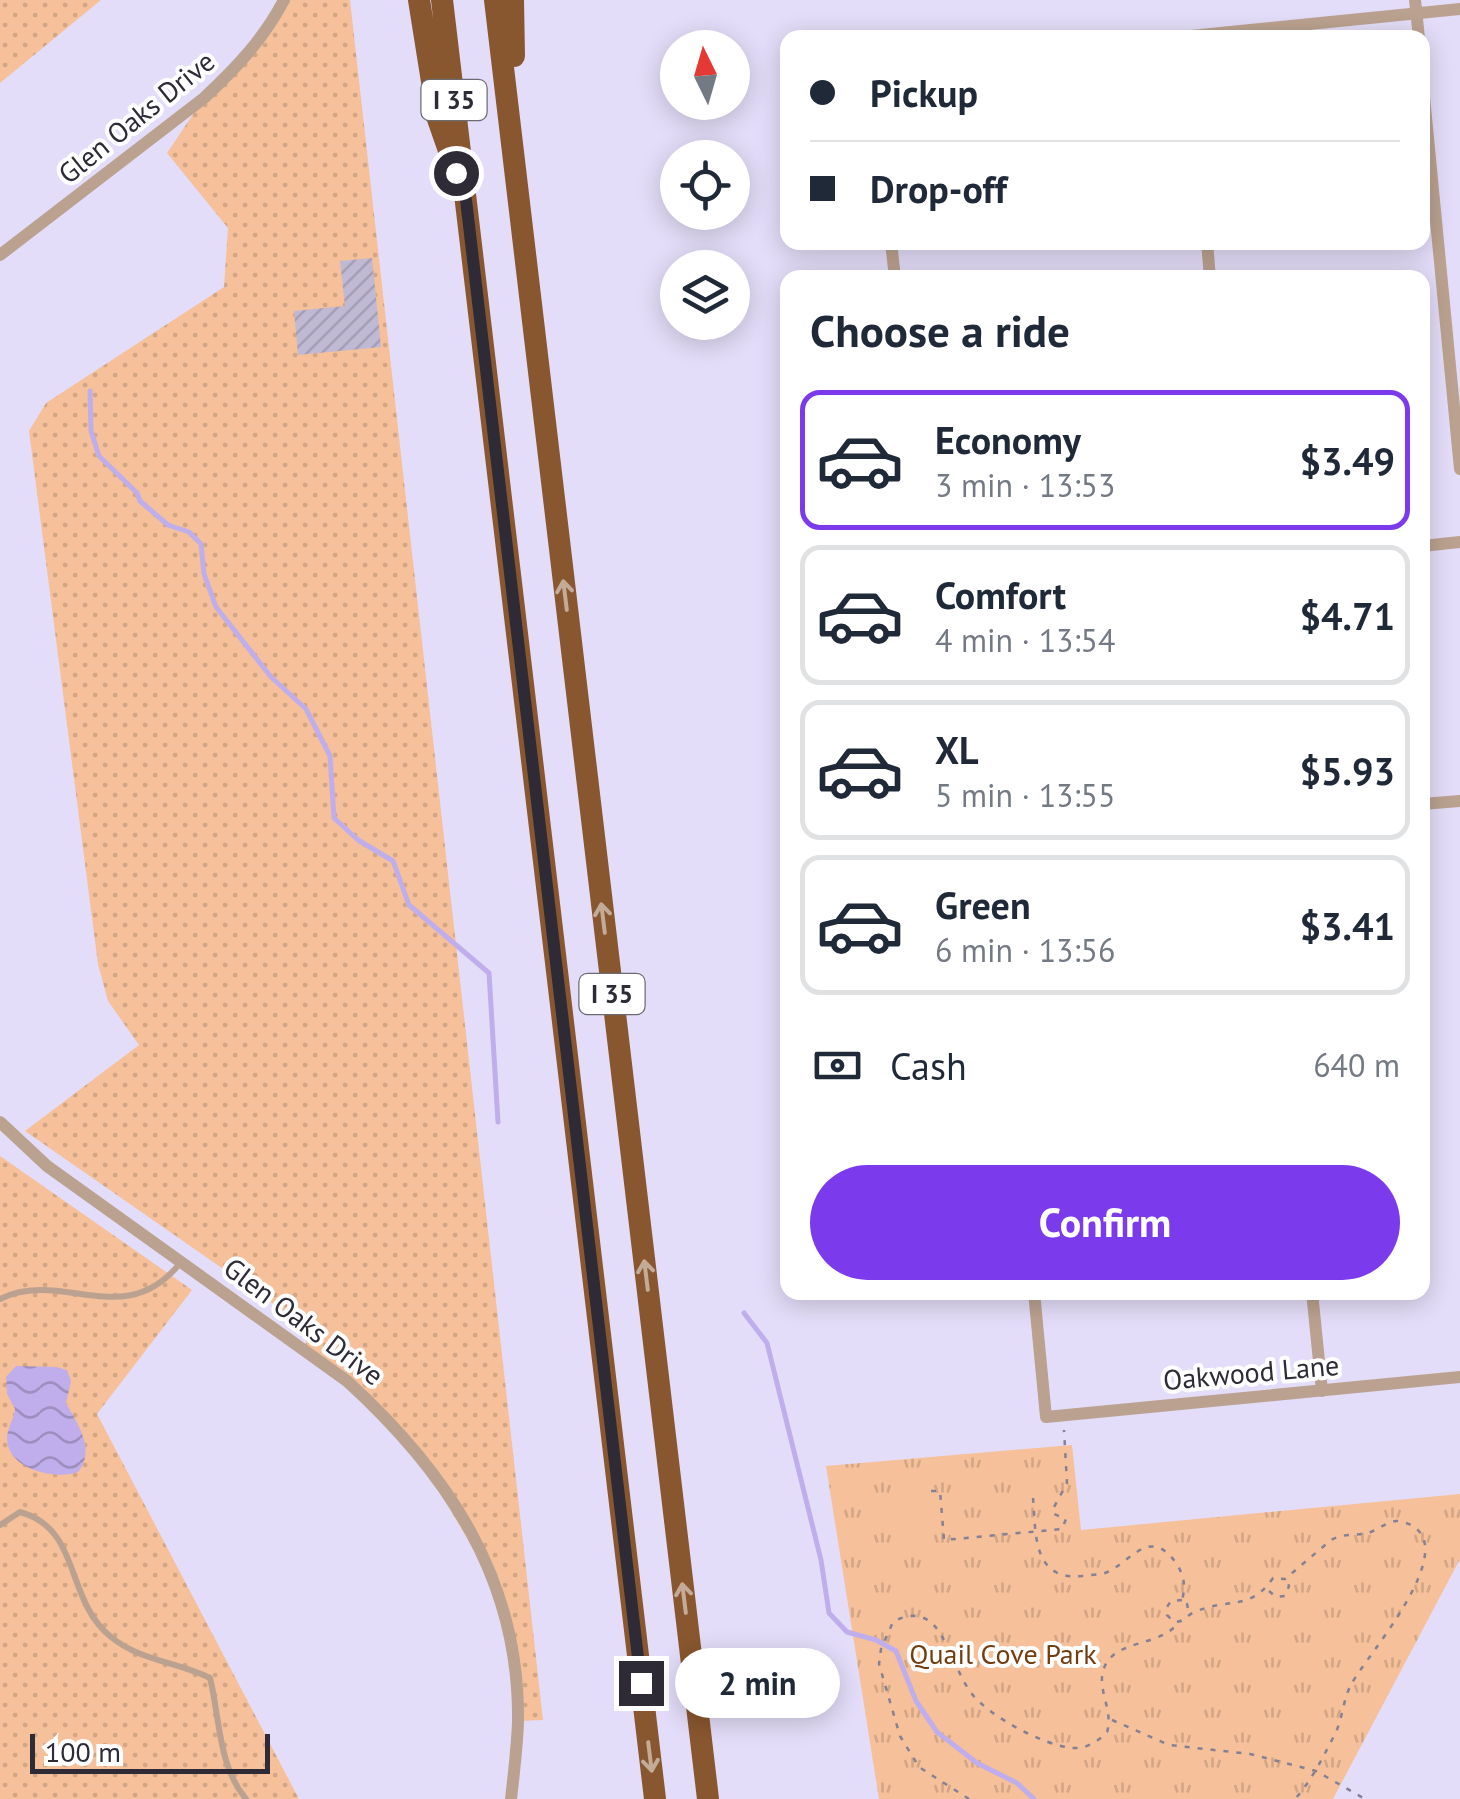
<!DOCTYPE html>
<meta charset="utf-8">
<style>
:root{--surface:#fff;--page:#f6f6f7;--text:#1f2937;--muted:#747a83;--line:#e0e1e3;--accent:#7c3aed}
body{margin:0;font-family:"PT Sans",sans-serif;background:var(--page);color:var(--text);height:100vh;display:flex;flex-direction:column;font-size:38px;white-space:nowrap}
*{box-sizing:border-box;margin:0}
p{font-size:32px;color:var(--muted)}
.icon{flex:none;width:55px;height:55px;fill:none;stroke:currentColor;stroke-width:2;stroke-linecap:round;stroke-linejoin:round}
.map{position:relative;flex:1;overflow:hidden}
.details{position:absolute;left:780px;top:270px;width:650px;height:1030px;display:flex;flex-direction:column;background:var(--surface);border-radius:20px;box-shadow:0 5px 25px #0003}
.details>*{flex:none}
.top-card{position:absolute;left:780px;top:30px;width:650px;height:220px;border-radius:20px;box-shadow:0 5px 25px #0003;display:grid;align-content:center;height:220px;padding:0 30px;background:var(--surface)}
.needle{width:65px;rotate:355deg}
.fabs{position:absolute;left:660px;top:30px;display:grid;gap:20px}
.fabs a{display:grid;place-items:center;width:90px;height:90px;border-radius:50%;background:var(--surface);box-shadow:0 5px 25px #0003;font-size:50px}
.scale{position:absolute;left:30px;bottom:25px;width:240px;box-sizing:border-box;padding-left:10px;border:5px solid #2e2b36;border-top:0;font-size:28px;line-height:35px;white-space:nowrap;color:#2e2b36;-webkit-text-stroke:8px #fff;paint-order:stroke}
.end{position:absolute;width:45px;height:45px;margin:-22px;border:12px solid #2e2b36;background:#fff;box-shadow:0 0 0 5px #fff}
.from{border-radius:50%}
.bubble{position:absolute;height:70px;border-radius:35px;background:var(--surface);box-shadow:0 5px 25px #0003;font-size:32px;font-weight:700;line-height:70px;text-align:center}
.top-card b{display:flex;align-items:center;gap:35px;height:95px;font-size:38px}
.top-card b+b{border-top:2px solid var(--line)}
.top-card i{width:25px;height:25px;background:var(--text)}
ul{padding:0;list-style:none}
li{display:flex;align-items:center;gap:30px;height:140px;margin:0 20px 15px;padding:0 10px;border:5px solid var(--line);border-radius:20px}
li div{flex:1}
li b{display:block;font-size:38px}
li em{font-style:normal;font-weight:700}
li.selected{border-color:var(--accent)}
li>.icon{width:90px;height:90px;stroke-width:1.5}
h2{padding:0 30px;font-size:45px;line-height:120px}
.pay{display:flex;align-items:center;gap:25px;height:110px;padding:0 30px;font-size:38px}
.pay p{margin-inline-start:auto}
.cta{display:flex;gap:20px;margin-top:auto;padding:20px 30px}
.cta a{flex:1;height:115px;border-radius:60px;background:var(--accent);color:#fff;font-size:40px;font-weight:700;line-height:115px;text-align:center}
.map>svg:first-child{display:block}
</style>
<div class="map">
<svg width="1460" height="1799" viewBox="0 0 1460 1799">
<defs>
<pattern id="grass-dots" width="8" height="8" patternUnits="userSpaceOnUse" patternTransform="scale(2.5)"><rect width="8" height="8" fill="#f5c09a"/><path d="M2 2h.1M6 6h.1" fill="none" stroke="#d2a585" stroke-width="1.8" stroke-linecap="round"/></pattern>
<pattern id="park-tufts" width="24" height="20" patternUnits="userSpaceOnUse" patternTransform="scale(2.5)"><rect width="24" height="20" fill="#f5c09a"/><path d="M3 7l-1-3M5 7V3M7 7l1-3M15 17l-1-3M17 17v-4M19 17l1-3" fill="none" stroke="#d2a585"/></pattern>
<pattern id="water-waves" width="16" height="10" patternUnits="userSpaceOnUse" patternTransform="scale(2.5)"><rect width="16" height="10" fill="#bfaeeb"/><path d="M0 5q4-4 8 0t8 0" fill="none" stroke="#9c8ebf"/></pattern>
<pattern id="building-hatch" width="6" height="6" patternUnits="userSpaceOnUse" patternTransform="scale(2.5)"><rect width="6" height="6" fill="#c0b9d4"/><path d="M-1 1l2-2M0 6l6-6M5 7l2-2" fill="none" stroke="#a59fb7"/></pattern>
</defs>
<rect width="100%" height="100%" fill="#e4ddf9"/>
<path fill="url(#grass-dots)" d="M0,0H101L0,83Z
M284,0H350L543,1720L518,1721L500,1594L413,1447L305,1349L308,1328L25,1131L139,1045L108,1001L98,964L29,431L46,403L224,287L228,228L167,153L204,98Z
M0,1156L192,1290L97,1414L299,1799H0Z"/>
<path fill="url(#park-tufts)" d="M1072,1445L1081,1530L1460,1494V1559L1333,1799H879L826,1466Z"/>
<path fill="#f5c09a" d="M931,1491L934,1527L879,1533L875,1497Z"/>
<path fill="url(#water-waves)" d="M16,1366L56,1367L67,1370L71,1381L66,1403C78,1424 96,1451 78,1472C56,1480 8,1470 7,1439C7,1428 14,1419 15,1409L7,1394L6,1377Z"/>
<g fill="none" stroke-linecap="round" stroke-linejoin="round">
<path stroke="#bfaeeb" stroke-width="5" d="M90,391L91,431L99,456L137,493L140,501L168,525L189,532L201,544L204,574L216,607L271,677L306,709L330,756L334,818L358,840L393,861L409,905L489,973L498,1122
M744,1313L767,1343L821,1560L829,1613L847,1632L876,1640L896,1651L916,1701L937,1732L977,1763L1017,1783L1034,1799"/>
</g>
<path fill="url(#building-hatch)" d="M372,258L381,347L298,355L294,311L345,306L340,261Z"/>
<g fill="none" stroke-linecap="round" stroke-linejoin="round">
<path stroke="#858093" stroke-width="2.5" stroke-dasharray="5 8" stroke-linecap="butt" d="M931,1491H940L944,1540L1062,1529L1066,1519L1054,1514L1053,1509L1067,1483L1064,1430
M1033,1498C1036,1533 1032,1581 1082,1576C1089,1575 1098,1575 1105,1573C1131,1563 1149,1525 1176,1563C1184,1575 1186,1586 1182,1600L1187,1604L1189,1613
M1269,1591L1276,1597L1285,1596L1289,1586L1286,1579
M1182,1600L1171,1601L1167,1607V1615L1174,1622C1185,1622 1185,1616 1195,1612C1228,1597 1250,1612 1273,1578L1285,1579L1331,1540C1343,1533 1356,1536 1368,1533C1378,1530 1386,1522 1396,1521C1401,1521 1407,1523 1411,1525C1460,1551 1368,1654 1352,1683C1343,1698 1343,1718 1335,1734C1323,1757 1312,1780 1295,1799
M1112,1720L1169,1745L1250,1754L1316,1771L1365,1799
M969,1799L919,1767L900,1736L879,1664L881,1649L893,1622C905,1615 918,1613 929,1621C946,1632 957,1676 972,1694C989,1716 1044,1746 1073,1748C1086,1749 1099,1741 1107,1732C1114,1711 1096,1688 1104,1668C1115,1639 1160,1647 1178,1623"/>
<path stroke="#bba290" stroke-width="6" d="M0,1299C63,1268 125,1333 181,1262
M0,1525L20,1512C82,1529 64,1599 111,1637C140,1661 178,1662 210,1678C220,1718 218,1766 246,1799"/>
<path stroke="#bba290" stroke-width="12" d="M1415,0L1419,38
M1171,38L1460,9
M1422,76L1460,469
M891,242L895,278
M1207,242L1210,278
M0,255L204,98C236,68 263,40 284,0
M1422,546L1460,542
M1422,804L1460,801
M0,1122L47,1166L347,1381C448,1473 520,1580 518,1722C517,1748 514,1773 511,1799
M1034,1292L1046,1417L1460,1377
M1312,1292L1322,1391"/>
<path stroke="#89572f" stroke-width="22" d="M419,0L438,119L452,159
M442,0L655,1799
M495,0L708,1799
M513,0L514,56"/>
</g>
<defs><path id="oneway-shaft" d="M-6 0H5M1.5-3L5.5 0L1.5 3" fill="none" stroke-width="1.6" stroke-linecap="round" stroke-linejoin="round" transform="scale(2.5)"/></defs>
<g stroke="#c4ab97">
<use href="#oneway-shaft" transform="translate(565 595) rotate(-97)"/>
<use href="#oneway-shaft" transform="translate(603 918) rotate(-97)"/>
<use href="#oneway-shaft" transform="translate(646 1275) rotate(-97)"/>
<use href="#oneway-shaft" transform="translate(684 1598) rotate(-97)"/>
<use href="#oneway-shaft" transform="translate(650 1757) rotate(83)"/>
</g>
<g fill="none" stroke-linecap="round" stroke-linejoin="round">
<path stroke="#2e2b36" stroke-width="12" d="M456,173L466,200L641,1683"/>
</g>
<g text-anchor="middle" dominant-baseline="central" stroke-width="8" stroke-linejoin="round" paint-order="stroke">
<g fill="#fff" stroke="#6d6b72" stroke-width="2.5">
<rect x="421.5" y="80" width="65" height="40" rx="8"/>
<rect x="579.5" y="974" width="65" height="40" rx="8"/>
</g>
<g font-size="25" font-weight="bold" fill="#2e2b36">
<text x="454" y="100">I 35</text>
<text x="612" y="994">I 35</text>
</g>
<g font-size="28" fill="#2e2b36" stroke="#fff">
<text transform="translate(136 117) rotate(-39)">Glen Oaks Drive</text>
<text transform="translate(304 1321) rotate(37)">Glen Oaks Drive</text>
<text transform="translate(1251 1372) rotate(-5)">Oakwood Lane</text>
</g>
<g font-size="28" fill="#733e0f" stroke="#fff">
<text x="1003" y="1653">Quail Cove Park</text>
</g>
</g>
</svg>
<div class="fabs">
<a><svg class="needle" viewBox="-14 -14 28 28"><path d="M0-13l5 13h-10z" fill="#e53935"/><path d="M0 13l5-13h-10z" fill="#747a83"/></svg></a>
<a><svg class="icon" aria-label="locate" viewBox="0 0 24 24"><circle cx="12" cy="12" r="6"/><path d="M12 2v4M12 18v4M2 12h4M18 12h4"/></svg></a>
<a><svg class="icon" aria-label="layers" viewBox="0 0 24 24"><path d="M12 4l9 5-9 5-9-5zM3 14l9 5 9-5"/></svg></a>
</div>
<div class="scale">100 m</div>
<i class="end from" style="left:456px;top:173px"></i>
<i class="end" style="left:641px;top:1683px"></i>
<div class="bubble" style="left:675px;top:1648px;width:165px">2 min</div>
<div class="top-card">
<b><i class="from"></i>Pickup</b>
<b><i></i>Drop-off</b>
</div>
<section class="details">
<h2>Choose a ride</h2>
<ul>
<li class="selected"><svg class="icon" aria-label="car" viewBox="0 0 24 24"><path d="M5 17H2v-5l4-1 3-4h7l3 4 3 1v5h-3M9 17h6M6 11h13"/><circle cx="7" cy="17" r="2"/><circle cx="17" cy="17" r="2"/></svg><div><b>Economy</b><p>3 min · 13:53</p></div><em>$3.49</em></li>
<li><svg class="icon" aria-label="car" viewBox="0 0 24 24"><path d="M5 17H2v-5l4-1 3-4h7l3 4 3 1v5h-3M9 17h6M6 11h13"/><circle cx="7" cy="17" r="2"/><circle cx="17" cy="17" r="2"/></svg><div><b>Comfort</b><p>4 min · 13:54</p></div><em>$4.71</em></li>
<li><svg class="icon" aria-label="car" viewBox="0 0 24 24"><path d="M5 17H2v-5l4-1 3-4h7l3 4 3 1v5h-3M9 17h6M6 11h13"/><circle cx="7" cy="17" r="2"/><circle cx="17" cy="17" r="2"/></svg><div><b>XL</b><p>5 min · 13:55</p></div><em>$5.93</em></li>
<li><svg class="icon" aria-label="car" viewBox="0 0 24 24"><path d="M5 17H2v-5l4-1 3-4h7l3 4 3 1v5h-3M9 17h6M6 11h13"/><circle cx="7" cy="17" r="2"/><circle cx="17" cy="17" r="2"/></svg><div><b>Green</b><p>6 min · 13:56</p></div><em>$3.41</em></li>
</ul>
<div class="pay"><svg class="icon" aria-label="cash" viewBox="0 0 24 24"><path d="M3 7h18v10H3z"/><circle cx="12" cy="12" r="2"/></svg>Cash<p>640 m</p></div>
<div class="cta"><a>Confirm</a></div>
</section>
</div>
